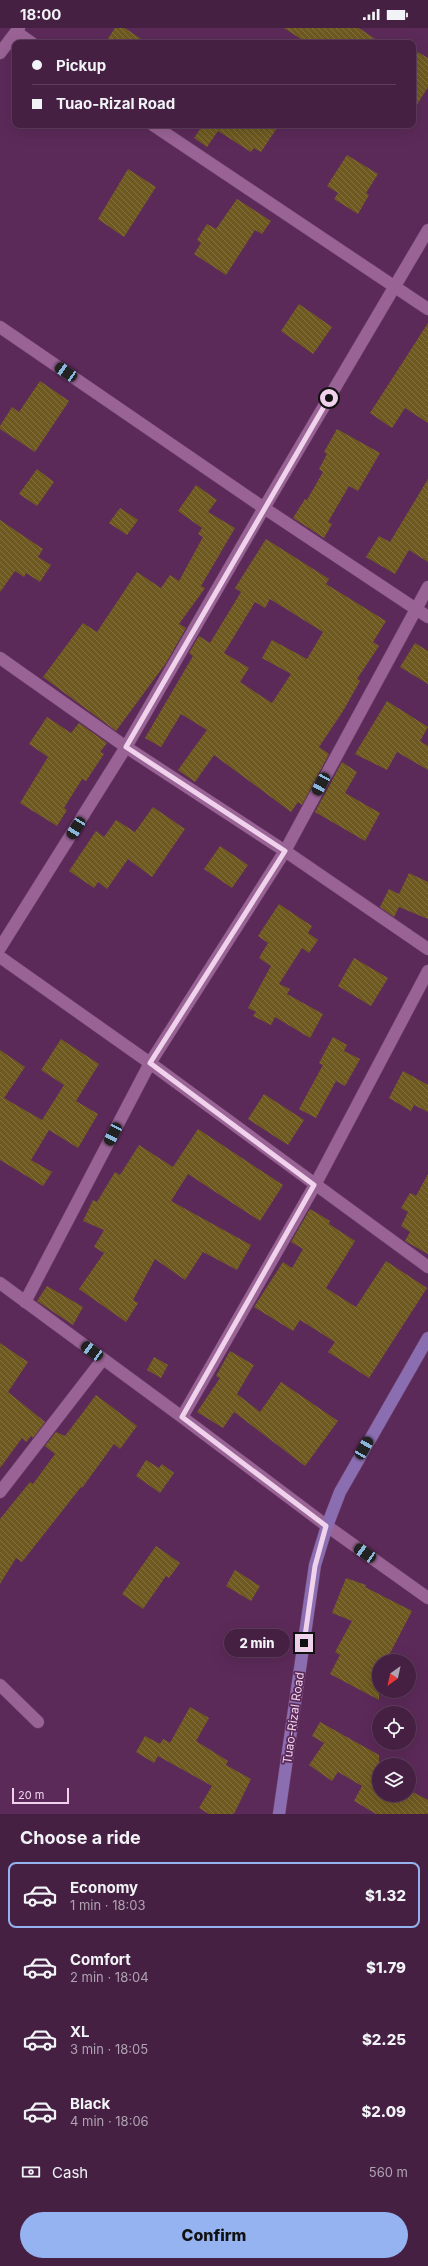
<!DOCTYPE html>
<meta charset="utf-8">
<style>
:root{--surface:#452043;--page:#4f2d4e;--text:#f1f3f6;--muted:#b0a3b2;--line:#5d3e5c;--accent:#95b2f1}
body{margin:0;font-family:Inter,sans-serif;background:var(--page);color:var(--text);height:100vh;display:flex;flex-direction:column;font-size:15px;white-space:nowrap}
*{box-sizing:border-box;margin:0}
p{font-size:13px;color:var(--muted)}
.icon{flex:none;width:22px;height:22px;fill:none;stroke:currentColor;stroke-width:2;stroke-linecap:round;stroke-linejoin:round}
.map{position:relative;height:1786px;overflow:hidden}
.drawer{display:flex;flex-direction:column;background:var(--surface);flex:1}
.drawer>*{flex:none}
.hud{position:absolute;left:12px;top:12px;width:404px;height:88px;border-radius:8px;box-shadow:0 4px 16px #0002,0 0 0 1px var(--line);display:grid;align-content:center;height:88px;padding:0 20px;background:var(--surface)}
.needle{width:26px;rotate:213deg}
.buttons{position:absolute;left:372px;top:1626px;display:grid;gap:8px}
.buttons a{display:grid;place-items:center;width:44px;height:44px;border-radius:50%;background:var(--surface);box-shadow:0 4px 16px #0002,0 0 0 1px var(--line);font-size:20px}
.scale{position:absolute;left:12px;bottom:10px;width:57px;box-sizing:border-box;padding-left:4px;border:2px solid #f0d2ed;border-top:0;font-size:11px;line-height:14px;white-space:nowrap;color:#f0d2ed;-webkit-text-stroke:3px #5c2a59;paint-order:stroke}
.end{position:absolute;width:18px;height:18px;margin:-9px;border:5px solid #f0d2ed;background:#111;box-shadow:0 0 0 2px #111}
.from{border-radius:50%}
.bubble{position:absolute;height:28px;border-radius:14px;background:var(--surface);box-shadow:0 4px 16px #0002,0 0 0 1px var(--line);font-size:13px;font-weight:800;line-height:28px;text-align:center}
.car{position:absolute;width:12px;height:24px;margin:-12px -6px;border-radius:5px;box-shadow:0 0 3px 1px #0007;background:linear-gradient(#222 24%,#8ab4d8 0 40%,#222 0 76%,#8ab4d8 0 86%,#222 0)}
.hud b{display:flex;align-items:center;gap:14px;height:38px;font-size:15px}
.hud b+b{border-top:1px solid var(--line)}
.hud i{width:10px;height:10px;background:var(--text)}
ul{padding:0;list-style:none}
li{display:flex;align-items:center;gap:12px;height:66px;margin:0 8px 6px;padding:0 12px;border:2px solid transparent;border-radius:8px}
li div{flex:1}
li b{display:block;font-size:15px}
li em{font-style:normal;font-weight:800}
li.current{border-color:var(--accent)}
li>.icon{width:36px;height:36px;stroke-width:1.5}
h2{padding:0 20px;font-size:18px;line-height:48px}
.pay{display:flex;align-items:center;gap:10px;height:44px;padding:0 20px;font-size:15px}
.pay p{margin-inline-start:auto}
.primary-button{display:flex;gap:8px;margin-top:auto;padding:8px 20px}
.primary-button a{flex:1;height:46px;border-radius:24px;background:var(--accent);color:#111;font-size:16px;font-weight:800;line-height:46px;text-align:center}
.status{display:flex;justify-content:space-between;align-items:center;height:28px;padding:0 20px;background:var(--surface);direction:ltr}
.status svg{height:11px;fill:currentColor}
.map>svg:first-child{display:block}
</style>
<div class="status"><b>18:00</b><svg viewBox="0 0 49 12"><path d="M0 12V9h3v3zM5 12V6h3v6zM10 12V3h3v9zM15 12V0h3v12zM26 1h20v11H26zM47 4h2v5h-2z"/></svg></div>
<div class="map">
<svg width="428" height="1786" viewBox="0 0 428 1786">
<defs>
<pattern id="building-back-hatch" width="6" height="6" patternUnits="userSpaceOnUse"><rect width="6" height="6" fill="#6e5a20"/><path d="M-1 5l2 2M0 0l6 6M5-1l2 2" fill="none" stroke="#837141"/></pattern>
</defs>
<rect width="100%" height="100%" fill="#5c2a59"/>
<path fill="url(#building-back-hatch)" fill-rule="evenodd" d="M115,0H125L147,15H105Z
M284,0H359L381,15H307Z
M418,24L428,30V59L413,83V32Z
M203,97H279L261,124L254,120L251,124L218,103L207,119L194,110Z
M347,127L378,146L366,165L369,167L358,186L334,171L338,165L327,158Z
M128,141L156,159L124,209L98,191Z
M237,171L271,193L262,206L255,202L226,247L194,226L201,215L197,212L207,196L216,201Z
M299,276L332,299L313,326L281,303Z
M428,295V395L405,380L392,400L370,385Z
M40,353L69,373L35,424L0,401V398L12,379L19,384Z
M337,401L380,425L358,463L349,458L328,494L332,496L324,510L293,490L305,471L307,472L323,444L319,441L327,426L324,424Z
M37,441L54,454L37,478L19,466Z
M428,451V534L409,522L395,546L366,529L379,508L390,514Z
M196,457L217,472L208,484L235,500L201,558L205,560L179,596L186,600L166,635L116,703L43,649L83,595L97,604L137,544L161,560L170,547L179,553L203,509L198,506L202,500L178,483Z
M120,480L138,492L127,507L109,495Z
M0,492L43,521L38,529L51,537L40,554L26,545L24,549L15,543L0,564Z
M266,511L329,551L326,556L386,593L373,614L379,618L357,651L360,653L343,683L319,719L329,726L302,777L298,774L291,784L214,727L195,754L178,742L207,702L181,686L161,719L145,710L193,628L189,625L199,608L210,615L241,564L235,560ZM270,571L323,604L307,631L272,612L262,630L291,646L272,675L240,654L249,640L224,625L255,574L265,580Z
M415,615L428,623V656L400,639Z
M387,673L428,699L420,713L428,718V742L397,724L387,742L355,726Z
M47,689L71,705L79,695L107,715L100,724L104,726L86,753L82,751L64,780L67,782L57,798L20,775L48,729L29,716Z
M342,734L357,744L345,765L380,785L365,813L315,784Z
M153,779L185,801L152,849L128,831L107,861L98,854L94,860L69,843L96,803L104,809L116,792L135,804Z
M220,818L248,837L232,860L204,841Z
M409,845L428,854V891L399,879L394,889L380,879L389,861L399,866Z
M279,876L312,898L308,905L318,912L309,925L302,920L279,956L290,961L287,966L323,986L310,1010L275,989L271,997L253,988L256,984L248,980L271,938L259,930L268,915L258,908Z
M354,930L388,950L371,978L338,958Z
M333,1009L347,1017L344,1023L360,1031L345,1058L336,1053L316,1090L299,1081L323,1037L319,1035Z
M61,1011L99,1036L76,1073L98,1086L78,1120L49,1102L31,1132L52,1144L43,1158L0,1132V1022L25,1039L4,1070L42,1092L64,1057L41,1042Z
M403,1043L428,1057V1084L414,1077L411,1083L389,1070Z
M264,1066L304,1092L288,1117L248,1091Z
M198,1101L283,1157L260,1193L188,1146L171,1173L251,1217L237,1242L203,1224L185,1252L155,1231L133,1272L138,1275L126,1294L79,1261L104,1225L94,1219L104,1202L83,1193L93,1172L97,1174L115,1144L120,1147L139,1117L173,1139Z
M428,1146V1226L405,1213L410,1204L401,1198L408,1184L401,1180L410,1165L416,1168Z
M310,1181L330,1193L329,1196L355,1213L326,1260L356,1279L386,1233L427,1260L369,1350L328,1324L335,1314L300,1292L293,1303L254,1279L283,1234L292,1240L303,1221L291,1214Z
M47,1258L83,1279L73,1297L37,1273Z
M0,1315L28,1334L8,1364L45,1394L33,1410L31,1408L26,1414L22,1410L0,1440Z
M230,1323L254,1337L237,1366L260,1384L281,1354L338,1393L305,1438L234,1384L223,1400L197,1384L220,1350L216,1348Z
M154,1329L168,1337L161,1350L147,1342Z
M96,1367L137,1398L120,1421L114,1416L82,1460L81,1459L22,1534L16,1530L0,1556V1491L30,1454L33,1456L55,1426L45,1418L56,1404L65,1408Z
M146,1432L159,1440L162,1436L174,1445L160,1465L136,1448Z
M156,1518L180,1535L169,1550L166,1548L143,1581L122,1566Z
M235,1542L260,1558L251,1573L226,1558Z
M346,1550L366,1557L365,1559L412,1583L386,1633H379V1672L330,1646L340,1627L335,1624L352,1593L332,1585Z
M190,1679L209,1690L196,1713L228,1733L226,1737L251,1751L234,1786H209L199,1780L212,1758L158,1728L154,1735L136,1724L145,1708L160,1716L163,1711L170,1715Z
M320,1694L379,1727V1767H409V1762L428,1772V1786H376L354,1773L362,1758L338,1744L332,1753L309,1737L324,1715L312,1708Z"/>
<g fill="none" stroke-linecap="round" stroke-linejoin="round">
<g stroke="#744972" stroke-width="13">
<path id="street" d="M16,4L32,15
M0,25L19,0
M153,97L428,281
M0,299L264,480L428,589
M0,630L126,719L285,823L428,921
M0,920L126,719L264,480L428,202
M0,929L150,1035L428,1239
M0,1255L182,1389L327,1498L428,1570
M25,1274L150,1035L285,823L428,559
M182,1389L315,1157L428,943
M0,1464L103,1331
M0,1657L38,1694"/>
</g>
<g stroke="#744972" stroke-width="13">
<path id="secondary" d="M279,1786L315,1537L327,1498L340,1464L428,1310"/>
</g>
<use href="#street" stroke="#9a6396" stroke-width="12"/>
<use href="#secondary" stroke="#8b6eb1" stroke-width="12"/>
</g>
<g fill="none" stroke-linecap="round" stroke-linejoin="round">
<path stroke="#f0d2ed" stroke-width="5" d="M304,1615L315,1538L326,1498L182,1389L314,1157L150,1035L285,823L126,719L329,370"/>
</g>
<g text-anchor="middle" dominant-baseline="central" stroke-width="3.5" stroke-linejoin="round" paint-order="stroke">
<g font-size="12" fill="#f0d2ed" stroke="#5c2a59">
<text transform="translate(293 1690) rotate(-82)">Tuao-Rizal Road</text>
</g>
</g>
</svg>
<div class="buttons">
<a><svg class="needle" viewBox="-14 -14 28 28"><path d="M0-13l5 13h-10z" fill="#e53935"/><path d="M0 13l5-13h-10z" fill="#b0a3b2"/></svg></a>
<a><svg class="icon" aria-label="locate" viewBox="0 0 24 24"><circle cx="12" cy="12" r="6"/><path d="M12 2v4M12 18v4M2 12h4M18 12h4"/></svg></a>
<a><svg class="icon" aria-label="layers" viewBox="0 0 24 24"><path d="M12 4l9 5-9 5-9-5zM3 14l9 5 9-5"/></svg></a>
</div>
<div class="scale">20 m</div>
<i class="end from" style="left:329px;top:370px"></i>
<i class="end" style="left:304px;top:1615px"></i>
<div class="bubble" style="left:224px;top:1601px;width:66px">2 min</div>
<i class="car" style="left:66px;top:344px;rotate:304deg"></i>
<i class="car" style="left:321px;top:756px;rotate:208deg"></i>
<i class="car" style="left:76px;top:800px;rotate:212deg"></i>
<i class="car" style="left:113px;top:1106px;rotate:207deg"></i>
<i class="car" style="left:92px;top:1323px;rotate:306deg"></i>
<i class="car" style="left:364px;top:1420px;rotate:30deg"></i>
<i class="car" style="left:365px;top:1525px;rotate:305deg"></i>
<div class="hud">
<b><i class="from"></i>Pickup</b>
<b><i></i>Tuao-Rizal Road</b>
</div>
</div>
<section class="drawer">
<h2>Choose a ride</h2>
<ul>
<li class="current"><svg class="icon" aria-label="car" viewBox="0 0 24 24"><path d="M5 17H2v-5l4-1 3-4h7l3 4 3 1v5h-3M9 17h6M6 11h13"/><circle cx="7" cy="17" r="2"/><circle cx="17" cy="17" r="2"/></svg><div><b>Economy</b><p>1 min · 18:03</p></div><em>$1.32</em></li>
<li><svg class="icon" aria-label="car" viewBox="0 0 24 24"><path d="M5 17H2v-5l4-1 3-4h7l3 4 3 1v5h-3M9 17h6M6 11h13"/><circle cx="7" cy="17" r="2"/><circle cx="17" cy="17" r="2"/></svg><div><b>Comfort</b><p>2 min · 18:04</p></div><em>$1.79</em></li>
<li><svg class="icon" aria-label="car" viewBox="0 0 24 24"><path d="M5 17H2v-5l4-1 3-4h7l3 4 3 1v5h-3M9 17h6M6 11h13"/><circle cx="7" cy="17" r="2"/><circle cx="17" cy="17" r="2"/></svg><div><b>XL</b><p>3 min · 18:05</p></div><em>$2.25</em></li>
<li><svg class="icon" aria-label="car" viewBox="0 0 24 24"><path d="M5 17H2v-5l4-1 3-4h7l3 4 3 1v5h-3M9 17h6M6 11h13"/><circle cx="7" cy="17" r="2"/><circle cx="17" cy="17" r="2"/></svg><div><b>Black</b><p>4 min · 18:06</p></div><em>$2.09</em></li>
</ul>
<div class="pay"><svg class="icon" aria-label="cash" viewBox="0 0 24 24"><path d="M3 7h18v10H3z"/><circle cx="12" cy="12" r="2"/></svg>Cash<p>560 m</p></div>
<div class="primary-button"><a>Confirm</a></div>
</section>
